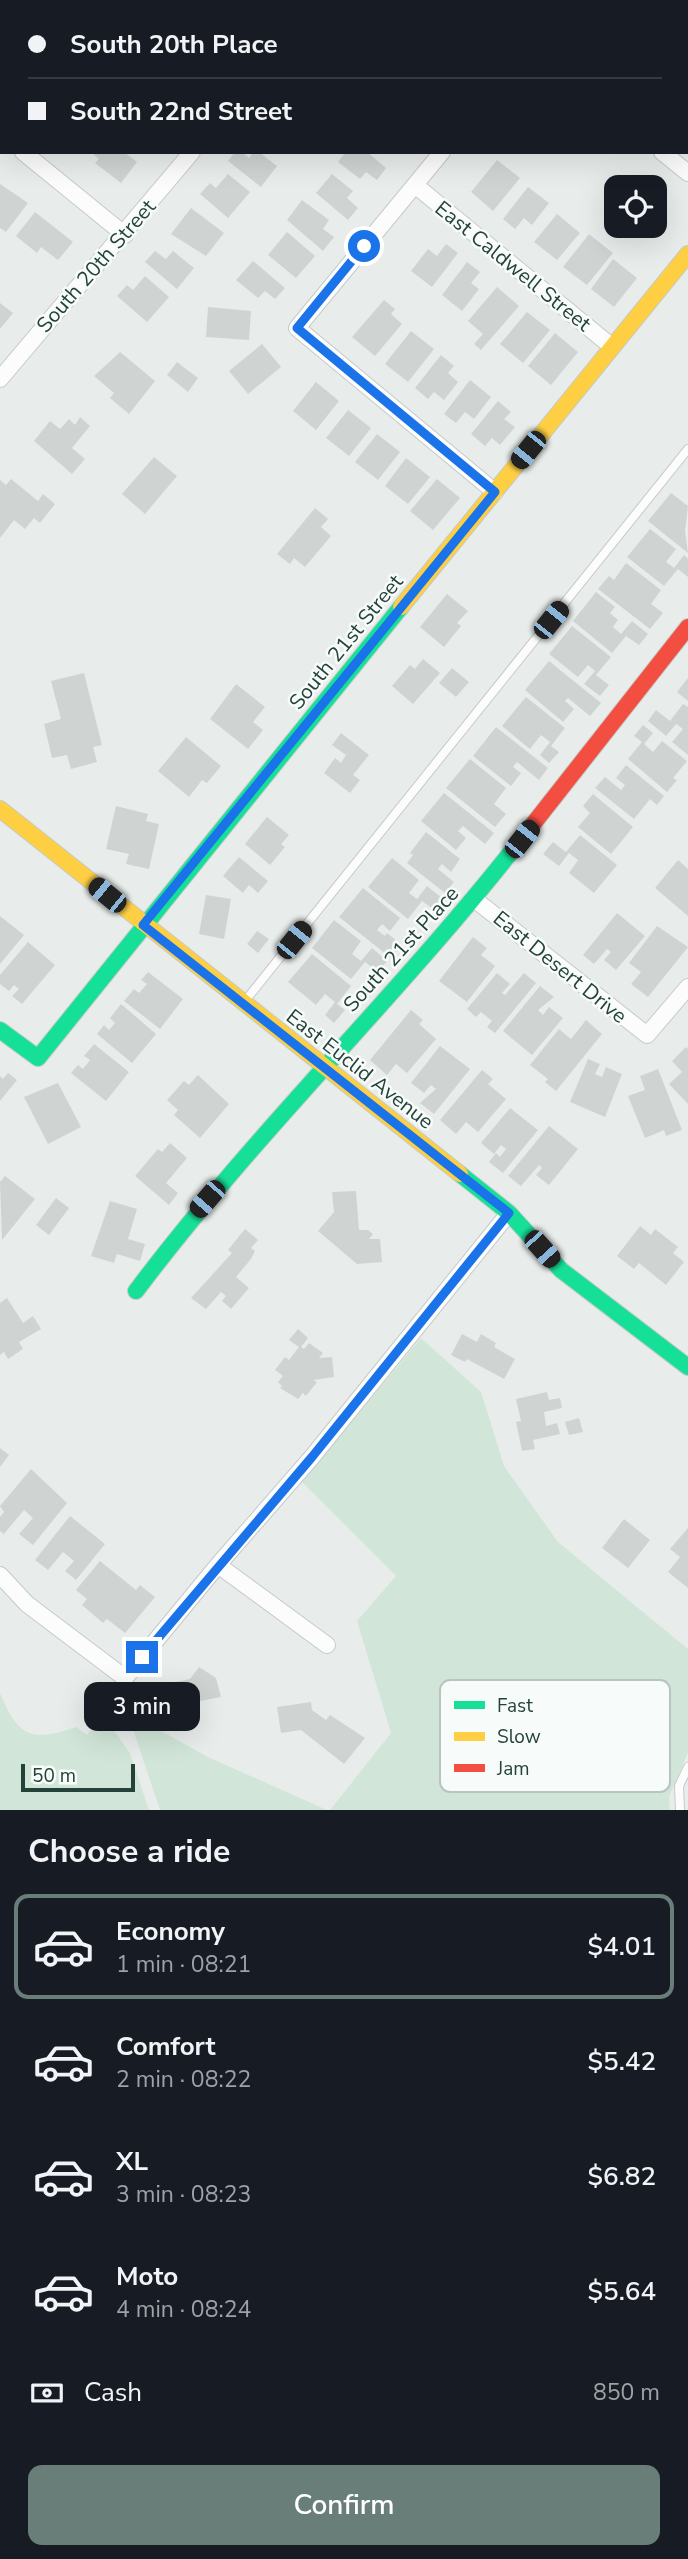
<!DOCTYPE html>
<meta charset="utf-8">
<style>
:root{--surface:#171b24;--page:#242831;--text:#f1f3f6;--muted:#9ea1a6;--line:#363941;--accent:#697e78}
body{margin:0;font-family:"Nunito Sans",sans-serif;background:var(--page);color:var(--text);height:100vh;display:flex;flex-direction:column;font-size:26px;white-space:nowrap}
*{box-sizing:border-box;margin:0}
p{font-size:23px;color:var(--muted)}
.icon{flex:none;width:38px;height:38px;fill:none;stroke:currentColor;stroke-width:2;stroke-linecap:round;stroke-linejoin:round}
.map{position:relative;height:1810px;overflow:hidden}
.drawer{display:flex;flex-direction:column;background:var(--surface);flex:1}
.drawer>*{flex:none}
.guide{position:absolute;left:0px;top:0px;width:690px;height:154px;box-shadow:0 7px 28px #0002;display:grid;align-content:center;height:154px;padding:0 28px;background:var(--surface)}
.buttons{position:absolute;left:604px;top:175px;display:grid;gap:14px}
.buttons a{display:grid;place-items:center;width:63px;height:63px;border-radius:14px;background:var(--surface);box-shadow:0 7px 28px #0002;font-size:35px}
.scale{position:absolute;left:21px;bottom:18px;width:114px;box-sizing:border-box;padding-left:7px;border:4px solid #24423a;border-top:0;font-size:19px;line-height:24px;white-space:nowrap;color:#24423a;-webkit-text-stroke:5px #f7fbf9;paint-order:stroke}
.end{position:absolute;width:32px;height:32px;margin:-16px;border:9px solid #1a73e8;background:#fff;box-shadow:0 0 0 4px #fff}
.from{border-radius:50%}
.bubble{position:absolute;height:49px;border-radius:14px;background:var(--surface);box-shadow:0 7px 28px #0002;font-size:23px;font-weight:600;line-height:49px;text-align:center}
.car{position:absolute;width:21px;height:42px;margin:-21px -10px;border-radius:9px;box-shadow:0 0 5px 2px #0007;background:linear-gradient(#222 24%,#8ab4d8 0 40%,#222 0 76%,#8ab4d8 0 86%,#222 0)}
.guide b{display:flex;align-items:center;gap:24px;height:66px;font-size:26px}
.guide b+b{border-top:2px solid var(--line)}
.guide i{width:18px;height:18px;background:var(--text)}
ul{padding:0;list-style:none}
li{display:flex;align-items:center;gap:21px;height:105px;margin:0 14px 10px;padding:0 14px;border:4px solid transparent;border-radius:14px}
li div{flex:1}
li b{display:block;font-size:26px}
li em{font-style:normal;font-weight:600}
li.current{border-color:var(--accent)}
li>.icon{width:63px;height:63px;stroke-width:1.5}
h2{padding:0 28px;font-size:32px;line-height:84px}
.pay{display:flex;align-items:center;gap:18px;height:77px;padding:0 28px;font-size:26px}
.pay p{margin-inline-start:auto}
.button{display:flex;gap:14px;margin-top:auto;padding:14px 28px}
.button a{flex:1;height:80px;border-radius:14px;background:var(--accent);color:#fff;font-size:28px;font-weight:600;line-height:80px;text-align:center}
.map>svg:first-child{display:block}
</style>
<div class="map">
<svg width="688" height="1810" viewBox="0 0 688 1810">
<rect width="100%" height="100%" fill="#e8edeb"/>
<path fill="#d1e6d8" d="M421,1338L481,1392L504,1466L558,1542L688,1649V1752L669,1797L670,1810H330L391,1733L357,1621L396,1576L302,1482Z
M0,1693C19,1738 31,1742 76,1727L87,1735L98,1721H107L130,1753L149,1810H0Z
M127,1712L208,1757L327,1810H160Z"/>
<path fill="#cfd4d2" d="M91,152H124L137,162L121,183L95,163L99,159Z
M235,152H242L249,158L253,152H259L277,166L261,187L228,161Z
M346,152H367L386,168L377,180L366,172L360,179L338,162Z
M497,160L520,178L493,211L471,192Z
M228,174L250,192L228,218L200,194L210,183L216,188Z
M332,174L353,191L347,198L358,208L348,220L316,193Z
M0,184L28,203L6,232L0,228Z
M528,187L549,203L532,225L524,218L515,229L503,219Z
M302,200L329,220L323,229L334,237L323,251L287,220Z
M191,208L224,233L206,256L171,234Z
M35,212L73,242L58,260L41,247L37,253L16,236Z
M557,214L580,233L557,260L534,242Z
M287,232L315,256L296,278L268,255Z
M589,234L613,253L587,285L563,267Z
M446,244L458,253L432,287L411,271L428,249L437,256Z
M155,251L166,259L173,251L194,268L177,289L145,262Z
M613,259L637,278L614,307L591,289Z
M253,261L285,288L275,299L265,291L258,298L236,280Z
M467,262L480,272L471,283L479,289L462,311L442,295Z
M145,276L169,297L147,322L117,296L127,285L133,290Z
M497,287L519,306L481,350L474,344L483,334L468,321Z
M384,300L395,309L391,314L402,324L375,356L352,337Z
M0,303L13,313L0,329Z
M208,307L251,311L249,340L206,337Z
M527,312L550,330L523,363L500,344Z
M411,331L434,349L408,382L385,364Z
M555,333L578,352L551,385L528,366Z
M262,344L281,367L248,394L229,371Z
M120,352L155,381L129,414L110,398L114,393L94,376Z
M441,355L454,366L448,373L458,382L444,400L434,392L428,399L415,388Z
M177,362L198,378L188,392L167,375Z
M470,380L491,397L474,419L465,412L456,423L444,414Z
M316,382L339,401L316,430L293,411Z
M498,401L511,412L504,419L515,427L500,445L492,438L485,446L471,434Z
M348,410L371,428L349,456L326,438Z
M80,417L90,426L72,448L85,459L72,474L34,441L50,421L60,429L69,419L75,425Z
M377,434L400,452L378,480L355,462Z
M154,457L177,476L145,514L122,494Z
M406,458L430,477L408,504L385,486Z
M11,479L38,501L43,494L55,504L40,523L34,518L25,529L14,520L0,538V480L6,485Z
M437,479L460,498L433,530L410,511Z
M671,493L688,506L685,531L688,553L648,521Z
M315,508L328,519L321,527L331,536L305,567L294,558L290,564L277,554Z
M650,529L676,549L666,562L674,568L684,555L688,559V577L678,569L664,586L627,557Z
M626,563L661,590L651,604L663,613L650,629L598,589L609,576L614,580Z
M596,592L615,607L610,613L618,620L613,627L621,634L632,621L648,634L639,645L626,636L612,653L573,621Z
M447,594L468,611L457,623L461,626L444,647L420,627Z
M572,626L611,657L596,675L609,685L600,696L584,684L595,671L588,665L578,677L549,654Z
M423,659L440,673L413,704L392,686L410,665L415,669Z
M549,661L601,703L590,716L568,698L565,701L574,709L563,722L525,690Z
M452,668L469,682L456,697L439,683Z
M84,673L102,745L93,747L97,762L71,769L67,755L52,758L44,724L61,719L51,681Z
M688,678V701L677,692Z
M236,684L265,707L253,722L263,730L248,749L210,719Z
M526,697L565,728L551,746L559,752L549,763L540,755L550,742L541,735L530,749L502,726Z
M683,704L688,707V755L672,742L683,729L676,724L666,736L648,721L656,710L670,721Z
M643,725L653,733L644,744L653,752L662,741L687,761L673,778L677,780L667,792L628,759L642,742L634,736Z
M496,727L548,768L539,780L517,762L513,767L521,773L511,786L473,756Z
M341,733L369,755L353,775L360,780L350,793L324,773L335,758L341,763L346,755L332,745Z
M186,737L221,766L207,783L202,780L189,797L158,771Z
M470,759L506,788L494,804L506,814L495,827L446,788Z
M626,765L664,796L657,805L650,799L634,819L595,788L605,777L621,790L625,785L616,778Z
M444,793L494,833L485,844L463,826L458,831L466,838L456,850L421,821Z
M593,794L633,827L611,854L578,827L590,813L583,806Z
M116,806L148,814L146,821L159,824L149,869L126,864L129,854L106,849Z
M267,817L289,835L281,844L285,847L270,865L245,844Z
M426,832L460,859L451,872L442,864L438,869L454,882L445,893L407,863L413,855L410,853Z
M580,835L617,865L594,893L569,873L578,860L569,853L559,866L543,854L553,842L566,852Z
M239,857L268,881L258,893L249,885L243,893L223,876Z
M392,858L419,880L409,893L417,899L427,886L442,898L433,909L422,901L408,919L368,887Z
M678,860L688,869V916L655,888Z
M363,888L400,918L390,931L382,924L377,930L385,936L387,933L402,945L391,958L339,917Z
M206,895L231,899L224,939L199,934Z
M617,913L645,936L616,970L604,960L611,952L607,949L594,964L583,955Z
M0,916L24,935L0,964Z
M334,920L361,941L352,954L361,961L372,948L387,961L378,972L365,962L351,979L312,948Z
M657,926L688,947L648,997L631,984L641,972L629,963Z
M257,931L269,939L258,953L247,944Z
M473,937L487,948L481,955L495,966L467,1002L439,981Z
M28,942L55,965L22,1004L12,996L19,989L14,985L9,991L0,984V975Z
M312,954L351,986L337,1004L345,1010L334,1023L325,1015L335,1002L325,994L316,1005L288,982Z
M148,972L183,999L160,1029L124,1001L134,989L139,993L147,984L141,980Z
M497,973L510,984L502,993L505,995L524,973L536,983L495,1033L487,1027L492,1021L481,1012L476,1017L467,1009Z
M540,986L554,997L538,1010L543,1015L549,1007L563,1018L532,1055L503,1031Z
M121,1004L156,1034L132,1063L97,1034L104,1025L109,1030L115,1023L110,1018Z
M411,1010L423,1020L419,1024L436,1039L407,1073L396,1064L387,1075L370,1060Z
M586,1020L602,1034L556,1091L545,1082L548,1079L530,1065L559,1029L571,1039Z
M94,1044L129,1072L106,1101L71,1073L78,1065L83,1069L90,1060L84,1056Z
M440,1046L470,1069L434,1114L420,1103L436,1089L431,1085L424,1093L411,1083Z
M686,1047L688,1049V1104L669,1084L682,1072L672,1061Z
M588,1059L600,1064L595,1074L602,1077L606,1067L622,1074L605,1117L570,1102Z
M658,1069L682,1130L666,1136L664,1130L645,1138L628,1096L645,1090L640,1076Z
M482,1070L493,1079L488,1084L506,1099L478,1132L466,1122L456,1134L440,1120Z
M8,1073L17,1080L0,1101V1076L3,1079Z
M198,1075L229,1104L200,1138L174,1115L178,1110L167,1100L184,1081L189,1085Z
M58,1083L81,1127L48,1144L24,1097Z
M510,1108L538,1130L503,1173L489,1162L496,1153L500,1157L506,1149L501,1145L494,1154L481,1143Z
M549,1126L578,1149L549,1185L536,1175L542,1168L539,1165L521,1186L508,1176Z
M170,1143L187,1158L166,1183L178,1193L169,1205L135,1176L158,1149L162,1152Z
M5,1176L35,1199L2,1240L0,1182Z
M356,1191L359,1230H368L373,1234L369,1239H380L382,1262L357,1264L318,1231L334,1212L332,1192Z
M56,1198L69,1208L49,1235L36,1225Z
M110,1201L137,1209L128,1239L145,1244L140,1261L117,1254L114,1263L91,1256Z
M640,1226L651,1235L655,1229L678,1247L673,1253L684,1262L666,1285L639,1263L634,1269L617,1256Z
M245,1229L258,1240L251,1248L255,1251L251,1259L236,1277L249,1288L231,1309L222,1301L226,1296L221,1292L206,1309L191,1298L232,1253L228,1250Z
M7,1298L23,1323L33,1316L41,1329L19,1342L23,1349L8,1359L4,1352L0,1355V1303Z
M298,1329L308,1338L301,1347L304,1349L309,1343L323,1353L319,1358L332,1357L334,1377L313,1380L317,1382L306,1396L303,1393L298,1399L280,1388L282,1386L278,1382L283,1376L275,1370L285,1357L289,1360L299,1347L289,1340Z
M462,1334L477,1342L481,1334L496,1343L494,1347L515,1359L504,1379L467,1359L465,1362L451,1355Z
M547,1392L549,1400L560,1398L562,1408L544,1412L546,1426L557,1423L560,1434L533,1440L535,1449L522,1451L516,1422L521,1421L516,1399Z
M579,1418L583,1432L569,1435L565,1422Z
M0,1448L9,1455L0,1467Z
M31,1469L67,1503L33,1545L19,1534L33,1518L24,1510L4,1534L0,1531V1517L4,1512L0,1506Z
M70,1516L105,1544L76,1580L65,1571L74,1561L63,1552L48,1570L35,1560Z
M624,1519L650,1540L628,1568L602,1548Z
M688,1528V1588L668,1572L680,1557L670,1549Z
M100,1561L136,1590L140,1585L155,1597L125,1633L107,1619L103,1623L82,1605L87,1599L76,1590Z
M199,1667L216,1678L221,1697L190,1703L192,1714L178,1717L171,1683L190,1679Z
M311,1702L312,1710L326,1720L330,1715L365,1738L344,1764L301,1730L281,1733L277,1707Z"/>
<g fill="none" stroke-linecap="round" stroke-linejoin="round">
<g stroke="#c5cac8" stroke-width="10">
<path id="lane" d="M245,1001L688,449
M680,1810L679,1786L688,1767"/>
</g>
<g stroke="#c5cac8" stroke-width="18">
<path id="street" d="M151,0L153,2
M465,0L467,2
M315,2L317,0
M0,134L2,135
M23,152L125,235
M442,152L297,328L495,492
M662,152L688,173
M415,185L611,346
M0,379L192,152
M474,899L647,1035L688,987
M218,1565L327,1645
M0,1575L27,1604L125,1678L218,1565L312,1457L509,1213"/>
</g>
<g stroke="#c3cbc8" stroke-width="18">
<path id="fast" d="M0,1030L38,1058L401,607
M460,1174L509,1213L561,1270L688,1367
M136,1291C254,1134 397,997 519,842"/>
</g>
<g stroke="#c3cbc8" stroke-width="18">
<path id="slow" d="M401,607L688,254
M0,809L460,1174"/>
</g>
<g stroke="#c3cbc8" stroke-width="18">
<path id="jam" d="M519,842L688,627"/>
</g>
<use href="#lane" stroke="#fcfcfc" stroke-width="8"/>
<use href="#street" stroke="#fcfcfc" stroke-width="16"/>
<use href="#fast" stroke="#16e098" stroke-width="16"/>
<use href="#slow" stroke="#ffcf43" stroke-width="16"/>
<use href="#jam" stroke="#f24e42" stroke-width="16"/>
</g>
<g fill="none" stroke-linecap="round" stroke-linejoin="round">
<path stroke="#1a73e8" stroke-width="9" d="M142,1657L312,1457L509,1213L143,925L495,492L297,328L364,246"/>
</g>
<g text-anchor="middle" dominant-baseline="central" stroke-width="5" stroke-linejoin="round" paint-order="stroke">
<g font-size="21" fill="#24423a" stroke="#f7fbf9">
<text transform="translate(96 266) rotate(-49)">South 20th Street</text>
<text transform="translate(513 266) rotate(39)">East Caldwell Street</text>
<text transform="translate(346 642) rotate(-51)">South 21st Street</text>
<text transform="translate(401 949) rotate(-48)">South 21st Place</text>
<text transform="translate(560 967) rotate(39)">East Desert Drive</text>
<text transform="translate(360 1069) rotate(38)">East Euclid Avenue</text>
</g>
</g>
<rect x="440" y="1680" width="230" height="112" rx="10" fill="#f7fbf9" stroke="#b8c4c0" stroke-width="2"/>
<rect x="454" y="1701" width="31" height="8" fill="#16e098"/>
<rect x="454" y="1732" width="31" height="9" fill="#ffcf43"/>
<rect x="454" y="1764" width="31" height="8" fill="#f24e42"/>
<g font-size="19" fill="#24423a">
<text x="497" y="1712">Fast</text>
<text x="497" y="1743">Slow</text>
<text x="497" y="1775">Jam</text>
</g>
</svg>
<div class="buttons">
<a><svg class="icon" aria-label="locate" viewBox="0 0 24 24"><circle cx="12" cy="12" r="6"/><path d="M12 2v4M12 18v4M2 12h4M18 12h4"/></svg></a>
</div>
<div class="scale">50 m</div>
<i class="end from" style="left:364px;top:246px"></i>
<i class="end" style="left:142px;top:1657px"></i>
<div class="bubble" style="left:84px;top:1682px;width:116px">3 min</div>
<i class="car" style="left:528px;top:450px;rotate:219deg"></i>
<i class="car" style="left:551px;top:620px;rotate:39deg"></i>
<i class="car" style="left:522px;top:839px;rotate:38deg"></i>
<i class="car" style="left:107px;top:895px;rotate:309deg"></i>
<i class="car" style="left:294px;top:940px;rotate:39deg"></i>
<i class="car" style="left:207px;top:1199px;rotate:221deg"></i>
<i class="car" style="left:542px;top:1249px;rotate:138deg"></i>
<div class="guide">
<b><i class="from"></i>South 20th Place</b>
<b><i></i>South 22nd Street</b>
</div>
</div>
<section class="drawer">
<h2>Choose a ride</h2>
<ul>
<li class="current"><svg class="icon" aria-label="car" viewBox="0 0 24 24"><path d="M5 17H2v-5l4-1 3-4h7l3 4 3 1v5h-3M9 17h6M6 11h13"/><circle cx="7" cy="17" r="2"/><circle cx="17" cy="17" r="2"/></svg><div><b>Economy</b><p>1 min · 08:21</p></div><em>$4.01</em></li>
<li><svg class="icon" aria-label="car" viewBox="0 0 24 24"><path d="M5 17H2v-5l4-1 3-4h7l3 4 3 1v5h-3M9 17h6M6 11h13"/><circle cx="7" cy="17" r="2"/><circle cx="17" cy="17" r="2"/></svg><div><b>Comfort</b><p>2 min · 08:22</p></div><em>$5.42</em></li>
<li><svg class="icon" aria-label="car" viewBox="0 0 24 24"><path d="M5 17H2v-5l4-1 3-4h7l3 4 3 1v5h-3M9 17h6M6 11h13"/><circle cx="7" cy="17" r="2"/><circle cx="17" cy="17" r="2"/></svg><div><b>XL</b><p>3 min · 08:23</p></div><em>$6.82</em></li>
<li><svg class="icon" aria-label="car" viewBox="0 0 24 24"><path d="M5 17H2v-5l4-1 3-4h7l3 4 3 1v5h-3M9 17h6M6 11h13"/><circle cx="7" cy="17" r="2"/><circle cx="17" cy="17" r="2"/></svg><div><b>Moto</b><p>4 min · 08:24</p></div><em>$5.64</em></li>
</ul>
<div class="pay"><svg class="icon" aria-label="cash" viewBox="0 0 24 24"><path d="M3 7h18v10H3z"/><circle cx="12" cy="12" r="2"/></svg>Cash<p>850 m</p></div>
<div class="button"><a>Confirm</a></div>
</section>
